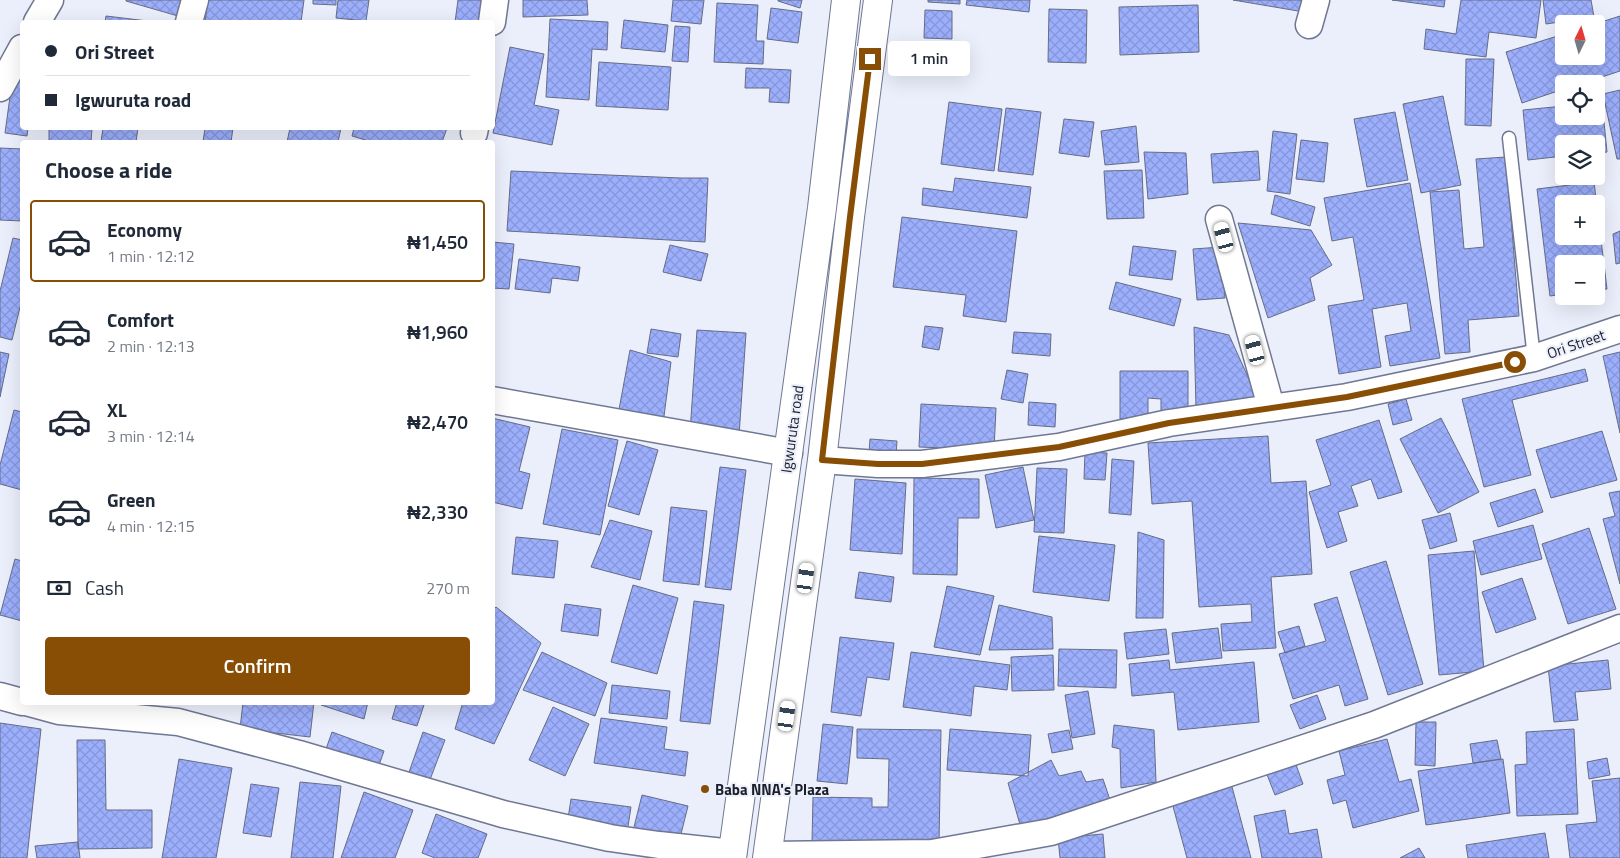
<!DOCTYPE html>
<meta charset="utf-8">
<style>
:root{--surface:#fff;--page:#f2f2f3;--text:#1f2937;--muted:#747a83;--line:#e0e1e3;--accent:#884e05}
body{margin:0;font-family:"Titillium Web",sans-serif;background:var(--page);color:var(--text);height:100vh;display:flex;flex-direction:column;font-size:19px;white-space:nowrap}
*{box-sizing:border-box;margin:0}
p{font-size:16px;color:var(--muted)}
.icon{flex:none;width:28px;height:28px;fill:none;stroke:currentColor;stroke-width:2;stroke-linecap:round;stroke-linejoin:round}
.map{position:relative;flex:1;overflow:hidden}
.side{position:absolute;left:20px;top:140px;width:475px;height:565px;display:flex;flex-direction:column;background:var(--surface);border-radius:5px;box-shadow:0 5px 20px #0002}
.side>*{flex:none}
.hud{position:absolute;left:20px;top:20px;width:475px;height:110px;border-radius:5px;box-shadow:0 5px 20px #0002;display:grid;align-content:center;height:110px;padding:0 25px;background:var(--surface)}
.needle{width:32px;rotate:5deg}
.controls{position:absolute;left:1555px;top:15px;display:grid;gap:10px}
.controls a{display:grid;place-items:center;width:50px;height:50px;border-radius:5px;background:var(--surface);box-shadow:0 5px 20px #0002;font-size:25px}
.end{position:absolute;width:22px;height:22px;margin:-11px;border:6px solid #884e05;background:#fff;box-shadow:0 0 0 2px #fff}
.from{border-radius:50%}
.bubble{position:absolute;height:35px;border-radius:5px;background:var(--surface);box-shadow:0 5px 20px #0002;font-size:16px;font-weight:600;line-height:35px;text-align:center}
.car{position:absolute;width:15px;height:30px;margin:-15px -8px;border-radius:6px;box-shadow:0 0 4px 1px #0007;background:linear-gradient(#fff 24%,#345 0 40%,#fff 0 76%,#345 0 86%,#fff 0)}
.hud b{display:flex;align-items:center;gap:18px;height:48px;font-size:19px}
.hud b+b{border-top:1px solid var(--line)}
.hud i{width:12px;height:12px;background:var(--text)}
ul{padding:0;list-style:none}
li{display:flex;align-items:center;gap:15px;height:82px;margin:0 10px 8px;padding:0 15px;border:2px solid transparent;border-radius:5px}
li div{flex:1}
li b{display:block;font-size:19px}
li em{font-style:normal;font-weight:600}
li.current{border-color:var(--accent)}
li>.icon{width:45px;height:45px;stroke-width:1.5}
h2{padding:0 25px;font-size:22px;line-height:60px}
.pay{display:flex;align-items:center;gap:12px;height:55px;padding:0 25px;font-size:19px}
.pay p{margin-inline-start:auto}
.action{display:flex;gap:10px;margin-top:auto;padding:10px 25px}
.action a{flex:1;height:58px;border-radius:5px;background:var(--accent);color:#fff;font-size:20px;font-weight:600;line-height:58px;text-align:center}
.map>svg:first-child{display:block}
</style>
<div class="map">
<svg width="1620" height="858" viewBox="0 0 1620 858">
<defs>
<pattern id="building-cross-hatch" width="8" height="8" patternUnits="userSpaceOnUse" patternTransform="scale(1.25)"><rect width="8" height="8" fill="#9caffd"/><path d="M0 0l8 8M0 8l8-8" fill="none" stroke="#8696d9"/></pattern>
</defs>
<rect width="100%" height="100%" fill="#ebeffb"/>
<path fill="url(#building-cross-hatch)" stroke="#656c86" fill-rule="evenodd" d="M126,0H182L178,16L126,1Z
M208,0H304L301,22H205Z
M313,0H336V5L313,4Z
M338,0H369L366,21L336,18Z
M458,0H488L484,22H455Z
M523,0H587L588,15L523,17Z
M673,0H704L701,24L671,21Z
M778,0H802L800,8L778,1Z
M928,0H960V4L928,2Z
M967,0H1030L1029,12L966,5Z
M1233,0H1312L1310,13Z
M1392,0H1445L1444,7Z
M1461,0H1541L1536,38L1489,32L1486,57L1424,49L1426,29L1456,34Z
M1543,0H1591L1594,17L1546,24Z
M717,3L758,5L756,41H764L763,64L714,62Z
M1198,5L1199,52L1120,55L1119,7Z
M771,8L802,12L798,43L767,39Z
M1049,9L1087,10L1086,63L1048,62Z
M925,10L952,11V39L924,38Z
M106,16L156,22H105Z
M1620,16V71L1581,84H1564V89L1522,103L1506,52L1564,34V56H1596V24H1595Z
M550,19L608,22L607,50L592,49L589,100L546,97Z
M624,20L668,25L665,52L621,48Z
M675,26L690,27L688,62L672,61Z
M510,47L544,54L534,105L559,110L552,145L493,133Z
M1466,59H1494L1491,126L1465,125Z
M599,62L671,67L668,110L596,106Z
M746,68L791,70L789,103L769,102L770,88H745Z
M13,75L22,76V128H28L27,136L5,133Z
M1620,90V159H1617L1603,94Z
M1443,96L1461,185L1421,193L1403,104Z
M949,102L1002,109L994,171L941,164Z
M1602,102L1607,152L1596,153V144H1564V156L1528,160L1523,110L1564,106V116H1596V103Z
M1006,108L1041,112L1033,175L998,171Z
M1395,112L1408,180L1367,187L1354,119Z
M1064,119L1094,122L1089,157L1059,153Z
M1136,126L1139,162L1105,165L1101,131Z
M49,128H92L91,142H49Z
M103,128H138L136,142H101Z
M205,128H233L231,142H203Z
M290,128H341L338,142H287Z
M354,128H447L442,142H372L352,136Z
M1273,131L1297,134L1290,194L1267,191Z
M1301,140L1328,143L1324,182L1296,179Z
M0,148L22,149V221L0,220Z
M1258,151L1260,180L1213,183L1211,154Z
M1144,152L1186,153L1188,194L1148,199Z
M1506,157L1519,316L1468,320L1470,352L1445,354L1430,192L1459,190L1464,249L1484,247L1476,159Z
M1142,170L1144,218L1107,219L1104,171Z
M511,171L681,178H708L705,242L507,231Z
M955,178L1031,187L1027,218L922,205L923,188L953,192Z
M1594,182L1607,289L1596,290V264H1564V294L1550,296L1537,189ZM1564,204H1596V236H1564Z
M1410,183L1440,358L1390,366L1385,336L1411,331L1407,303L1372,309L1381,367L1339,374L1328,306L1364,300L1353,237L1332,241L1324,198Z
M1275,195L1315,207L1310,226L1271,214Z
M902,217L1017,231L1006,322L963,316L966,295L893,287Z
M1238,223L1311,230L1332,265L1310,278L1315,300L1268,318Z
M1620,231V263L1616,264L1613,234Z
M13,238L22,240V299L12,340L0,337V291Z
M492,242L514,244L509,289L492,288Z
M670,245L708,254L701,281L663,272Z
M1133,246L1176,251L1172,280L1129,275Z
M1221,247L1225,298L1197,300L1193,249Z
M519,259L580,267L578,281L552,278L550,293L515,289Z
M1116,282L1181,299L1174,326L1109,309Z
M925,326L943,328L939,350L922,347Z
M1194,327L1229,335L1258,399L1196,409Z
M651,329L681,334L678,357L647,353Z
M697,330L746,333L739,436L690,432Z
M1014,332L1051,334L1050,356L1012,353Z
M630,350L671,362L663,424L618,415Z
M0,352L9,354L0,397Z
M1620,352V433L1603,356Z
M1585,369L1588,381L1512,400L1531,475L1484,487L1462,399Z
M1007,370L1028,374L1023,403L1001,399Z
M1120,371H1188V412H1161V399L1148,398V419H1120Z
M1406,399L1412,420L1393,425L1388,404Z
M1029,402L1056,404L1055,427L1028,425Z
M921,404L996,408L994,450L919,447Z
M14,410L22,412V490L0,484V465Z
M492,418L530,427L519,471L530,474L522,509L492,502Z
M1441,418L1479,492L1438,513L1400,439Z
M1379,420L1402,492L1378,499L1371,479L1351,486L1358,506L1338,512L1347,541L1327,548L1309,492L1331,485L1316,440Z
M562,429L618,440L600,535L543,524Z
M1602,431L1617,480L1551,498L1536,450Z
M1268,436L1271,483L1306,481L1312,574L1271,577L1276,648L1223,651L1221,624L1252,622L1251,604L1199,607L1192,501L1152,504L1148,443Z
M870,439L897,441L896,455L869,453Z
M627,441L658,450L639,515L608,506Z
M1085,452L1107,453L1105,480L1084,479Z
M1112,459L1134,461L1131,515L1109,513Z
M720,467L746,470L731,590L705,587Z
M1023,467L1034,520L996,528L985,475Z
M1037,468L1067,469L1064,533L1034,532Z
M914,478L979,479V518H958L957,575L913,574Z
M855,479L906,483L902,554L850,550Z
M1535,489L1543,512L1498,527L1490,503Z
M1620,491V584L1603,519L1615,516L1609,493Z
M671,507L707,511L699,585L663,581Z
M1450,513L1457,541L1430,549L1422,520Z
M610,520L652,531L640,580L591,567Z
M1533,525L1542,559L1481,575L1473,541Z
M1589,528L1616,609L1568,624L1542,544Z
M1138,532L1164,540L1163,618H1136Z
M1039,536L1115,545L1109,601L1033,592Z
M516,537L558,541L554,578L512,574Z
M1474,551L1484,671L1439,675L1428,555Z
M15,559L22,561V621L0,615Z
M1386,561L1423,684L1388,695L1350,572Z
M859,572L894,577L891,602L855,598Z
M1522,578L1536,619L1496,633L1482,592Z
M633,585L678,598L657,674L611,662Z
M947,586L994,596L980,655L934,647Z
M1337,597L1368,699L1345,706L1339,685L1293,699L1279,654L1326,641L1314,604Z
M694,601L724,605L710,724L680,721Z
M565,604L601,609L598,636L561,631Z
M999,605L1052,617L1053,649L989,650Z
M496,607L541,643L494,744L455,729L463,702H492V611Z
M1299,626L1305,646L1285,653L1278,632Z
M1218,628L1222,658L1176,663L1172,633Z
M1166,629L1169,654L1127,659L1124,633Z
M840,637L894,643L889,680L867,677L861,716L831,712Z
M1059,649L1117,650L1116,688L1058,686Z
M542,652L607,683L595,716L523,690Z
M911,652L1010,665L1007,690L974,686L971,716L903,707Z
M1053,655L1054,690L1012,691L1011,657Z
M1169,660L1170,670L1254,662L1259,722L1178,730L1174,692L1132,696L1129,664Z
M1608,660L1611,689L1575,692L1578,720L1554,722L1548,666Z
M612,685L670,691L667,719L609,713Z
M1088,691L1095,734L1072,738L1065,695Z
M1317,695L1326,719L1300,729L1290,705Z
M243,702H314L310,737L240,729Z
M322,702H368L364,719L321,705Z
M397,702H425L417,726L392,719Z
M553,707L589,724L565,776L529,760Z
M601,718L667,727L664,749L688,752L685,776L594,763Z
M1416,722H1436L1435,766L1415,765Z
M0,723L41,729L27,858H0Z
M823,724L853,727L847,784L817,781Z
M1114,725L1154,730L1156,782L1121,788L1120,749L1112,747Z
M857,729L941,730L939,844L812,842L813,797L872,798V807H888L889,759L857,758Z
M950,729L1031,735L1028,776L947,770Z
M1574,729L1578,814L1517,816L1515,765L1527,764L1526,732Z
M1069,730L1073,749L1052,753L1048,734Z
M332,732L384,751L378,768L326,749Z
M423,732L445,740L428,785L407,778Z
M1387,739L1399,782L1411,779L1419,811L1353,828L1346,800L1333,804L1327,780L1345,775L1339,751Z
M77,740H105L106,810H152V848L78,849Z
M1497,740L1501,759L1473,763L1470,744Z
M1607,758L1610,775L1589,779L1587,762Z
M179,759L232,768L216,858H162Z
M1503,759L1510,813L1426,825L1418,771Z
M1051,760L1059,776L1081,771L1086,782L1103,779L1112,806L1021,828L1008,783Z
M1295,762L1303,784L1275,795L1266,772Z
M1620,778V858H1570L1566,825L1597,822L1592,781Z
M300,782L341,786L333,858H291Z
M1231,783L1251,858H1187L1171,799Z
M251,784L279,788L271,837L243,833Z
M364,792L413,810L395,858H341Z
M642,795L688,806L679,842L633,831Z
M571,799L631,807L627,833L567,825Z
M1285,810L1289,834L1317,829L1322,858H1262L1254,816Z
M436,814L487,834L478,858H435L422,853Z
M1545,833L1549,858H1468L1466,845Z
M1103,834L1105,858H1060L1058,838Z
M78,842L80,858H37L35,846Z
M1419,848L1425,858H1400Z"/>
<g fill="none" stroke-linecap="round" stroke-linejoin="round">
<g stroke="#707792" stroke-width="15">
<path id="service" d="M1509,138L1534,358"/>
</g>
<g stroke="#707792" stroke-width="29">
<path id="minor" d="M37,22L50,0
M189,22L195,0
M492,22L495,0
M1309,25L1316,0
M0,88L22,48
M474,133L475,128
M1219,219L1271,407
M492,400L789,453
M822,460L878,464H922L1059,447L1169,423L1347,397L1534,358L1620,329
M0,696L22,702
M26,702L59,711L178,722L299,754L503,814L610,838L659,845L733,853
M768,855L932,853L1051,832L1374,725L1620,628"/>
</g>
<g stroke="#707792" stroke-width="30">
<path id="secondary" d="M732,858L822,208L846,0
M767,858L822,460L850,217L878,0"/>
</g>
<use href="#service" stroke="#fff" stroke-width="12"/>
<use href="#minor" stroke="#fff" stroke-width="26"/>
<use href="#secondary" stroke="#fff" stroke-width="28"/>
</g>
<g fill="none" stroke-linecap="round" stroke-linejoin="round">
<path stroke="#884e05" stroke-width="6" d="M870,59L850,217L822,460L878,464H922L1059,447L1169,423L1347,397L1515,362"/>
</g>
<circle fill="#884e05" stroke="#ebeffb" stroke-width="2" cx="705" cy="789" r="5"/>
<g text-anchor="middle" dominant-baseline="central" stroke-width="4" stroke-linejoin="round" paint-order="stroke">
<g font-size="15" fill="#1c1f2a" stroke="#ebeffb">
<text transform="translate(1576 344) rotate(-19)">Ori Street</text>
<text transform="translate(792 429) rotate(-82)">Igwuruta road</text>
</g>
<g font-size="15" font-weight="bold" fill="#1c1f2a" stroke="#ebeffb" text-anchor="start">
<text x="715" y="789">Baba NNA's Plaza</text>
</g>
</g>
</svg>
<div class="controls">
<a><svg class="needle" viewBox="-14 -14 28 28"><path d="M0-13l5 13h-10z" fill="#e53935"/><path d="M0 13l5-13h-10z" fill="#747a83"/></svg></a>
<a><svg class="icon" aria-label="locate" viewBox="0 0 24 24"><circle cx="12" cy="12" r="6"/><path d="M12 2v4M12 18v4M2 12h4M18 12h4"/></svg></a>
<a><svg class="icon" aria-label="layers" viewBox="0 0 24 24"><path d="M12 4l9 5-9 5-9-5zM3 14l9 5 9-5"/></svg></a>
<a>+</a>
<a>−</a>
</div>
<i class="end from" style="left:1515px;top:362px"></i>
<i class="end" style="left:870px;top:59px"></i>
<div class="bubble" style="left:888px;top:41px;width:82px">1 min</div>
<i class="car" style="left:1224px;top:237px;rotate:345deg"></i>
<i class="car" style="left:1255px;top:350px;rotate:345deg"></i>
<i class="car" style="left:806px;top:578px;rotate:8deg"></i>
<i class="car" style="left:787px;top:716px;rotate:8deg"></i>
<div class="hud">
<b><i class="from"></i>Ori Street</b>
<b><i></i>Igwuruta road</b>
</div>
<section class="side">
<h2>Choose a ride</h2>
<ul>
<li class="current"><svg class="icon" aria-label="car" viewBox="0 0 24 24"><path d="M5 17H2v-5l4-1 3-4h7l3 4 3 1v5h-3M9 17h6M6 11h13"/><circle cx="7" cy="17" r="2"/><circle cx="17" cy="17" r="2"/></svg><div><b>Economy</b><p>1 min · 12:12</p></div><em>₦1,450</em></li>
<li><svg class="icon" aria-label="car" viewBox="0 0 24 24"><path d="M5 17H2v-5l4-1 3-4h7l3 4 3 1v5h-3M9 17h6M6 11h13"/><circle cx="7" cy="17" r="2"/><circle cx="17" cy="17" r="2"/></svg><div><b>Comfort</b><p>2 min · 12:13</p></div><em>₦1,960</em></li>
<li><svg class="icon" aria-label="car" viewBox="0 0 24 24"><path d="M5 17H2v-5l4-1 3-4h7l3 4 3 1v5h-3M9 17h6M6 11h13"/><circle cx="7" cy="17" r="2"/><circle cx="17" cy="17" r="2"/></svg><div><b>XL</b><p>3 min · 12:14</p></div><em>₦2,470</em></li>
<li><svg class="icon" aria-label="car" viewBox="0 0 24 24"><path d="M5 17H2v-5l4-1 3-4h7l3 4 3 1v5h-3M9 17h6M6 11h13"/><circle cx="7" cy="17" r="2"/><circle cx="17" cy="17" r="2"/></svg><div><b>Green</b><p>4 min · 12:15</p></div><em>₦2,330</em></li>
</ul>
<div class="pay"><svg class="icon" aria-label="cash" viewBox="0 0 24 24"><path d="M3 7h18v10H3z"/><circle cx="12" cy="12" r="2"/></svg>Cash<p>270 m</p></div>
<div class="action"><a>Confirm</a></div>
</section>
</div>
